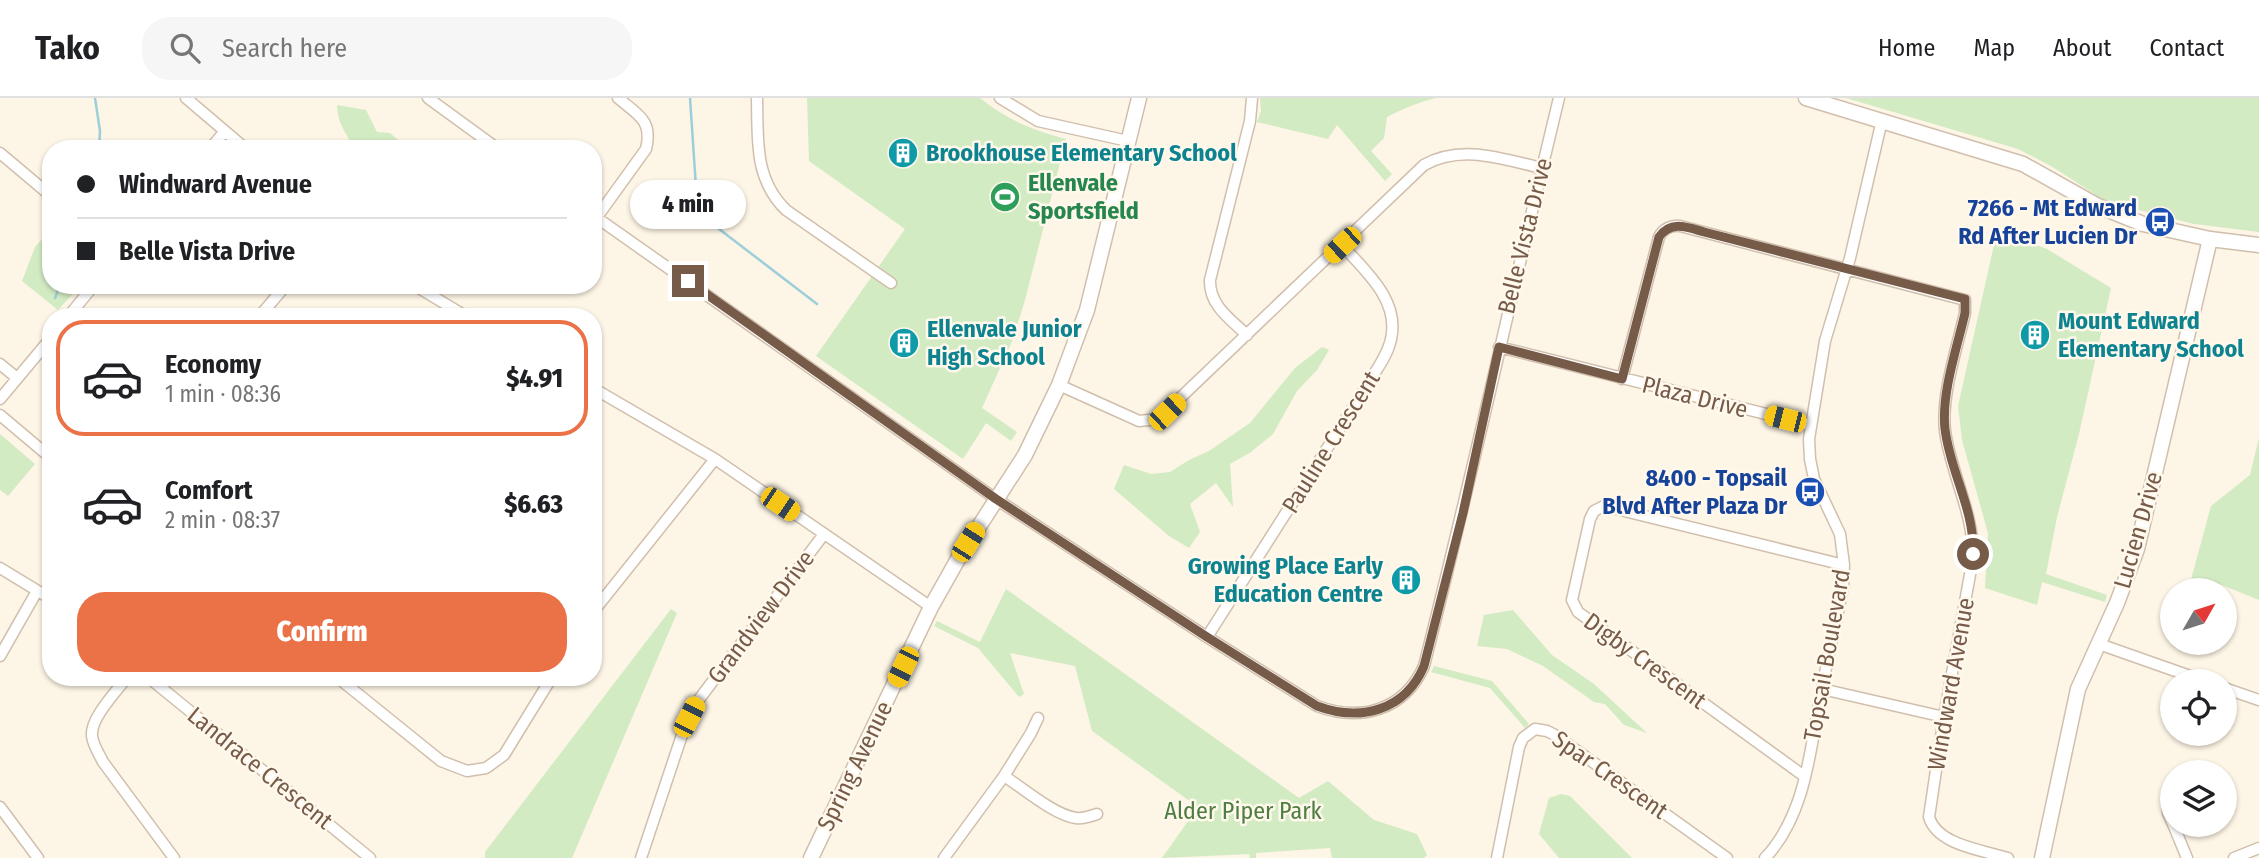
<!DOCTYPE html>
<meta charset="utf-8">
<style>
:root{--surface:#fff;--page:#f6f6f6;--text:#202124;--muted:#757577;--line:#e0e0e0;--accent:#eb7146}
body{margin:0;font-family:"Fira Sans Condensed",sans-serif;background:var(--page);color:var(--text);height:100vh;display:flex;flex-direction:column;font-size:26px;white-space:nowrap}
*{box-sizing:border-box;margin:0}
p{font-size:23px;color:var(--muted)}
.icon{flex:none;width:38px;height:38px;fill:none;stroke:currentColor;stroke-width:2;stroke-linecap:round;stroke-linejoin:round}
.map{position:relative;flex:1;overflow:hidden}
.details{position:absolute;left:42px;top:210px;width:560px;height:378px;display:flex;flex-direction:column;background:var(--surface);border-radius:28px;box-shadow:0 2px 5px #0004}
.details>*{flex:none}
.hud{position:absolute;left:42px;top:42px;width:560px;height:154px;border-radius:28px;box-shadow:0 2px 5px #0004;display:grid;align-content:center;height:154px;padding:0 35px;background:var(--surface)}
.needle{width:46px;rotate:51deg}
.tools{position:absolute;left:2160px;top:480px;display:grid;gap:14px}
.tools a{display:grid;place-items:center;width:77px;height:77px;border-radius:50%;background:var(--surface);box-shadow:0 2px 5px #0004;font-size:35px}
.end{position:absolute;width:32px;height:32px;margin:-16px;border:9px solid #775b49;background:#fff;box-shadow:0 0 0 4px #fff}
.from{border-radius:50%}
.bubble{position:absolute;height:49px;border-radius:24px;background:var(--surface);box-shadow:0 2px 5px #0004;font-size:23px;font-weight:800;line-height:49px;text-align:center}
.car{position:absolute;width:21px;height:42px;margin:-21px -10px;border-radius:9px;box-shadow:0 0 5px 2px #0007;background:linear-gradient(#f5c518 24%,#345 0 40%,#f5c518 0 76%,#345 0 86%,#f5c518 0)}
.hud b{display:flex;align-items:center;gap:24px;height:66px;font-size:26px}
.hud b+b{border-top:2px solid var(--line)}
.hud i{width:18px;height:18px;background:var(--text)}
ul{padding:12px 0 0;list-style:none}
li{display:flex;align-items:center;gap:21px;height:116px;margin:0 14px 10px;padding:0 21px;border:4px solid transparent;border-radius:28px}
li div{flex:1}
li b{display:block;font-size:26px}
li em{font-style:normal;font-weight:800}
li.current{border-color:var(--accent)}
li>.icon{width:63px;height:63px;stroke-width:1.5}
.primary-button{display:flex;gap:14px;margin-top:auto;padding:14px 35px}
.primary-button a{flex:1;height:80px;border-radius:28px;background:var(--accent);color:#fff;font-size:28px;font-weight:800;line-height:80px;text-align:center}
header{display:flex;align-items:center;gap:42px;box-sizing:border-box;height:98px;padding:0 35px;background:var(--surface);border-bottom:2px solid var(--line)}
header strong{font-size:33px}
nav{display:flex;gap:38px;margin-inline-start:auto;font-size:24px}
.search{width:490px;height:63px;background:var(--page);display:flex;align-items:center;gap:18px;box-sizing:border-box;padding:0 24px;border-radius:28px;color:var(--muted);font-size:26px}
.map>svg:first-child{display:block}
</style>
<header>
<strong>Tako</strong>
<div class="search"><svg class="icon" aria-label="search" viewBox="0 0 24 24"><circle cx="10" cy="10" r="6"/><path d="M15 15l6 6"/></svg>Search here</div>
<nav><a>Home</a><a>Map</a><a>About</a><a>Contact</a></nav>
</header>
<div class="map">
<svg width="2259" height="760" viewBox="0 0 2259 760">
<rect width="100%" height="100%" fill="#fdf5e5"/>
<path fill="#d2ebc3" d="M807,0H980C1007,22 1033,32 1066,41L1025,202L1013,241L982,310L1017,334L1011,343L986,325L963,361L816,258L905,131L809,63Z
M1260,0H1436C1418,4 1403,11 1387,19L1384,40L1371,53L1392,76L1385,83L1337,27L1328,41L1257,24L1261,13Z
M1846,0H2259V134L2194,126L2107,104L2051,68L2018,51Z
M337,7L366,12L377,34L390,35L409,51H353C346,32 338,28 337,7Z
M51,131V187H81L58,212L22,183L35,149Z
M1996,138L2029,144L2047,151L2111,190L2079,336L2057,419L2046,476L2107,497L2105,504L2042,484L2037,507L1985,490L1988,435L1962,342L1958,308Z
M1322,249L1329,252L1317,272L1297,293L1273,336L1251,354L1230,366L1233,409L1216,385L1190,406L1200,434L1189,450L1169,438L1114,391L1124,367L1151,376L1170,374L1189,362L1209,353L1250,325L1295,270Z
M0,336L35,366L8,398L0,392Z
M2259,340V502L2222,487L2189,489L2211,408L2250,377Z
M1006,491L1299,700L1328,683L1374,722L1417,736L1427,757L1424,760H1332L1330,750L1256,755V760H1250L1249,756L1162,760L1198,709L1092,633L1075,568L1010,555L1024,596L1019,599L978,550L934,528L937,523L980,544Z
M671,511L677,515L572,760H485V754Z
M1513,512L1552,557L1594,586L1647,635L1624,627L1605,606L1594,604L1543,568L1507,551L1477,548L1484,517Z
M1434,568L1492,583L1529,626L1525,630L1490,590L1431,574Z
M1561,696L1570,698L1632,760H1559L1539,736L1549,700Z"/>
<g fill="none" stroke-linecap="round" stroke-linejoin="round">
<path stroke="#9eceda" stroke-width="2.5" d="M95,0L100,33L99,51
M690,0L697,104L700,115L706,121L817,206
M55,200L60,187"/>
<g stroke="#d1bfad" stroke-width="13">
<path id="minor" d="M186,0L246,51
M428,0L498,51
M757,0C758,42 754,81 786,112L891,185
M1000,0L1038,23L1128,43
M210,51L225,33
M0,55L51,98
M593,117L996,401L1207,539L1317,608C1360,624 1404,613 1424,568C1472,379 1513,189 1559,0
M597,119L646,51C653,22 638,17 618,0
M414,187L467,219
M68,219L94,187
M259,219L286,187
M1247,237C1230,221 1209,207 1210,182L1250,23L1252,0
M1499,249L1810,327
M0,266L17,280
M1622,281L1659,139C1663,131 1671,127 1680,128L1965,202V215C1957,250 1941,297 1945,333C1951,376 1974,415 1973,460L1944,619L1929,719C1937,747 1982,752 2008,760
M1059,287L1139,323L1158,321L1424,67C1462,46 1502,61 1542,70
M593,290L715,361L931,509
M0,301L51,240
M0,317L51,360
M0,470L51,501
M593,514L715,361
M1207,539L1368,286C1376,272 1388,257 1391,241C1400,202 1365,173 1342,147
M2099,546L2204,583
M0,558L37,493
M127,579C117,593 90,620 92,638C93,647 99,656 103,664L174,760
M148,579L370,760
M337,579L441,663L467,673L486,670L504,657L552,579
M2224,590L2259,602
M1822,591L1944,619
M1004,678C1023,690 1054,717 1076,720C1083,721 1091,718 1097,716
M1804,678L1578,514L1572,502L1590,421L1594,413L1604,408L1844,467
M2168,699V715L2172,724
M0,709L38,760
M2173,726L2187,760
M641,760L682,637L697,604L824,436
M944,760L1004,678L1031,635L1038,620
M1497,760L1519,649L1523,640L1535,631L1547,633L1555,637L1727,760
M1765,760C1805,718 1810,654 1820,600C1827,563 1836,526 1843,489L1844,467L1840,436L1814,381L1810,361L1809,341L1825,243L1850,160L1882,22
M2234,760L2259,750"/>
</g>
<g stroke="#d1bfad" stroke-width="17">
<path id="tertiary" d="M1806,0L2023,66L2098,108L2143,126L2210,141L2259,147
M811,760L931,509L958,461L1025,357L1059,287L1087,212L1139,0
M2042,760L2078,591L2117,505L2137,451L2210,141"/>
</g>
<use href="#minor" stroke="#fff" stroke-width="10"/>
<use href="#tertiary" stroke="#fff" stroke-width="14"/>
</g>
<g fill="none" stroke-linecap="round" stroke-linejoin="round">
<path stroke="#775b49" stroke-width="9" d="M688,183L996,401L1207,539L1317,608C1360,624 1405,613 1424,568L1463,415L1499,249L1622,281L1659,139C1671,122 1687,129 1704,134L1965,201V215C1957,250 1941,296 1945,331C1950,374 1975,412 1973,456"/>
</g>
<defs>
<g id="building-disc" transform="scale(1.575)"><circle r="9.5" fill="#0f9aa8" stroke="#fff8ec"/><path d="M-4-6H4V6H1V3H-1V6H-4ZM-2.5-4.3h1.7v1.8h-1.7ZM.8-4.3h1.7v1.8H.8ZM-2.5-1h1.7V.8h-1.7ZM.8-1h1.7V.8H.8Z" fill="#fff"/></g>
<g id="stadium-disc" transform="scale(1.575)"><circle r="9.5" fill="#2e9e5b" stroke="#fff8ec"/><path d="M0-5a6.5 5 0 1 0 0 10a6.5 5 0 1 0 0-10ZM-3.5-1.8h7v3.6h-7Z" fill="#fff"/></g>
<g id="bus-disc" transform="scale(1.575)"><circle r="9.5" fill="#1a4fb4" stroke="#fff8ec"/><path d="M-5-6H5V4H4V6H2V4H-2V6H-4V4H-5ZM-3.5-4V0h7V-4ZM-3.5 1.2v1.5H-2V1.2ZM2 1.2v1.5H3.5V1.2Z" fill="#fff"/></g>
</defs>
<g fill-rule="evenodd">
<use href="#building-disc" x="903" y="55"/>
<use href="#stadium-disc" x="1005" y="99"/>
<use href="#bus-disc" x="2160" y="124"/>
<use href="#building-disc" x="2035" y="237"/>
<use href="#building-disc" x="904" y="245"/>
<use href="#bus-disc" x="1810" y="394"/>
<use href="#building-disc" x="1406" y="482"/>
</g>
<g text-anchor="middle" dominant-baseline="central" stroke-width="5" stroke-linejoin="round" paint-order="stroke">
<g font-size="24" font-weight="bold" fill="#0d838f" stroke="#fff8ec" text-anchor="start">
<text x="926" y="55">Brookhouse Elementary School</text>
<text x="2058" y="223">Mount Edward<tspan x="2058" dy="28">Elementary School</tspan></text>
<text x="927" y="231">Ellenvale Junior<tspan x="927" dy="28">High School</tspan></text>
<text x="1383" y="468" text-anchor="end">Growing Place Early<tspan x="1383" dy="28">Education Centre</tspan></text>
</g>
<g font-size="24" font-weight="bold" fill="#27864d" stroke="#fff8ec" text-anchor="start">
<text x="1028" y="85">Ellenvale<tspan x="1028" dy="28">Sportsfield</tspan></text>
</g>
<g font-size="24" font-weight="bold" fill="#164399" stroke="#fff8ec" text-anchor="end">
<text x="2137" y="110">7266 - Mt Edward<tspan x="2137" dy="28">Rd After Lucien Dr</tspan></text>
<text x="1787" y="380">8400 - Topsail<tspan x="1787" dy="28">Blvd After Plaza Dr</tspan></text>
</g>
<g font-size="24" fill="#775b49" stroke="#fff8ec">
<text transform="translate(1525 138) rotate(-76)">Belle Vista Drive</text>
<text transform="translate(1695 299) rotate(14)">Plaza Drive</text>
<text transform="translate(1331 344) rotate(-58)">Pauline Crescent</text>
<text transform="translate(2138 432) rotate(-74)">Lucien Drive</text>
<text transform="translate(761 519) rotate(-53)">Grandview Drive</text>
<text transform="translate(1827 557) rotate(-80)">Topsail Boulevard</text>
<text transform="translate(1645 563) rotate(36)">Digby Crescent</text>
<text transform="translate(1951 586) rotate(-80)">Windward Avenue</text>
<text transform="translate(855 668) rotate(-64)">Spring Avenue</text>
<text transform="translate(260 670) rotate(39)">Landrace Crescent</text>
<text transform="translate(1610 677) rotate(35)">Spar Crescent</text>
</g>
<g font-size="24" fill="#507d41" stroke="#fff8ec">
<text x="1243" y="713">Alder Piper Park</text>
</g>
</g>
</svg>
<div class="tools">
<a><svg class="needle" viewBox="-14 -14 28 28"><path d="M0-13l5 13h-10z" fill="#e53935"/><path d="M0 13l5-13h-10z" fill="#757577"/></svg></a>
<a><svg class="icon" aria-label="locate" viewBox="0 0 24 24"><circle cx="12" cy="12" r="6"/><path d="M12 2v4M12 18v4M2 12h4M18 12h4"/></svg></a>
<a><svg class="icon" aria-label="layers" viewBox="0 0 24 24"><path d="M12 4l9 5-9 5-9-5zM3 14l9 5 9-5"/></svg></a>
</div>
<i class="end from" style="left:1973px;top:456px"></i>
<i class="end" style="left:688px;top:183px"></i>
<div class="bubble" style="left:630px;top:82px;width:116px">4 min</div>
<i class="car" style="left:1342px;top:147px;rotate:227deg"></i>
<i class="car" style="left:1167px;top:314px;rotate:46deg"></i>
<i class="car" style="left:1785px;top:321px;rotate:284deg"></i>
<i class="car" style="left:780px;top:406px;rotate:124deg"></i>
<i class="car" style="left:968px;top:444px;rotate:32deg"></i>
<i class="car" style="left:903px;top:569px;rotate:206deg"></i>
<i class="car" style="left:689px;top:619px;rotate:27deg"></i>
<div class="hud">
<b><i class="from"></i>Windward Avenue</b>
<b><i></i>Belle Vista Drive</b>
</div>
<section class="details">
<ul>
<li class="current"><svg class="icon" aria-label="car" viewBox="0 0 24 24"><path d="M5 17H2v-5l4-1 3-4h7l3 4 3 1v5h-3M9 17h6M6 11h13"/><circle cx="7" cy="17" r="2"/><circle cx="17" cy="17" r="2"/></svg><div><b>Economy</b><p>1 min · 08:36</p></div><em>$4.91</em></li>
<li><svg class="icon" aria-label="car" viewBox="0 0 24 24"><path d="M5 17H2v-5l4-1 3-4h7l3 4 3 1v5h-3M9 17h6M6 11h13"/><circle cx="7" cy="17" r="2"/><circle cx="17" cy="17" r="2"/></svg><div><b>Comfort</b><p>2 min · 08:37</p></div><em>$6.63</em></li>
</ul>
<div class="primary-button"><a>Confirm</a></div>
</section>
</div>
